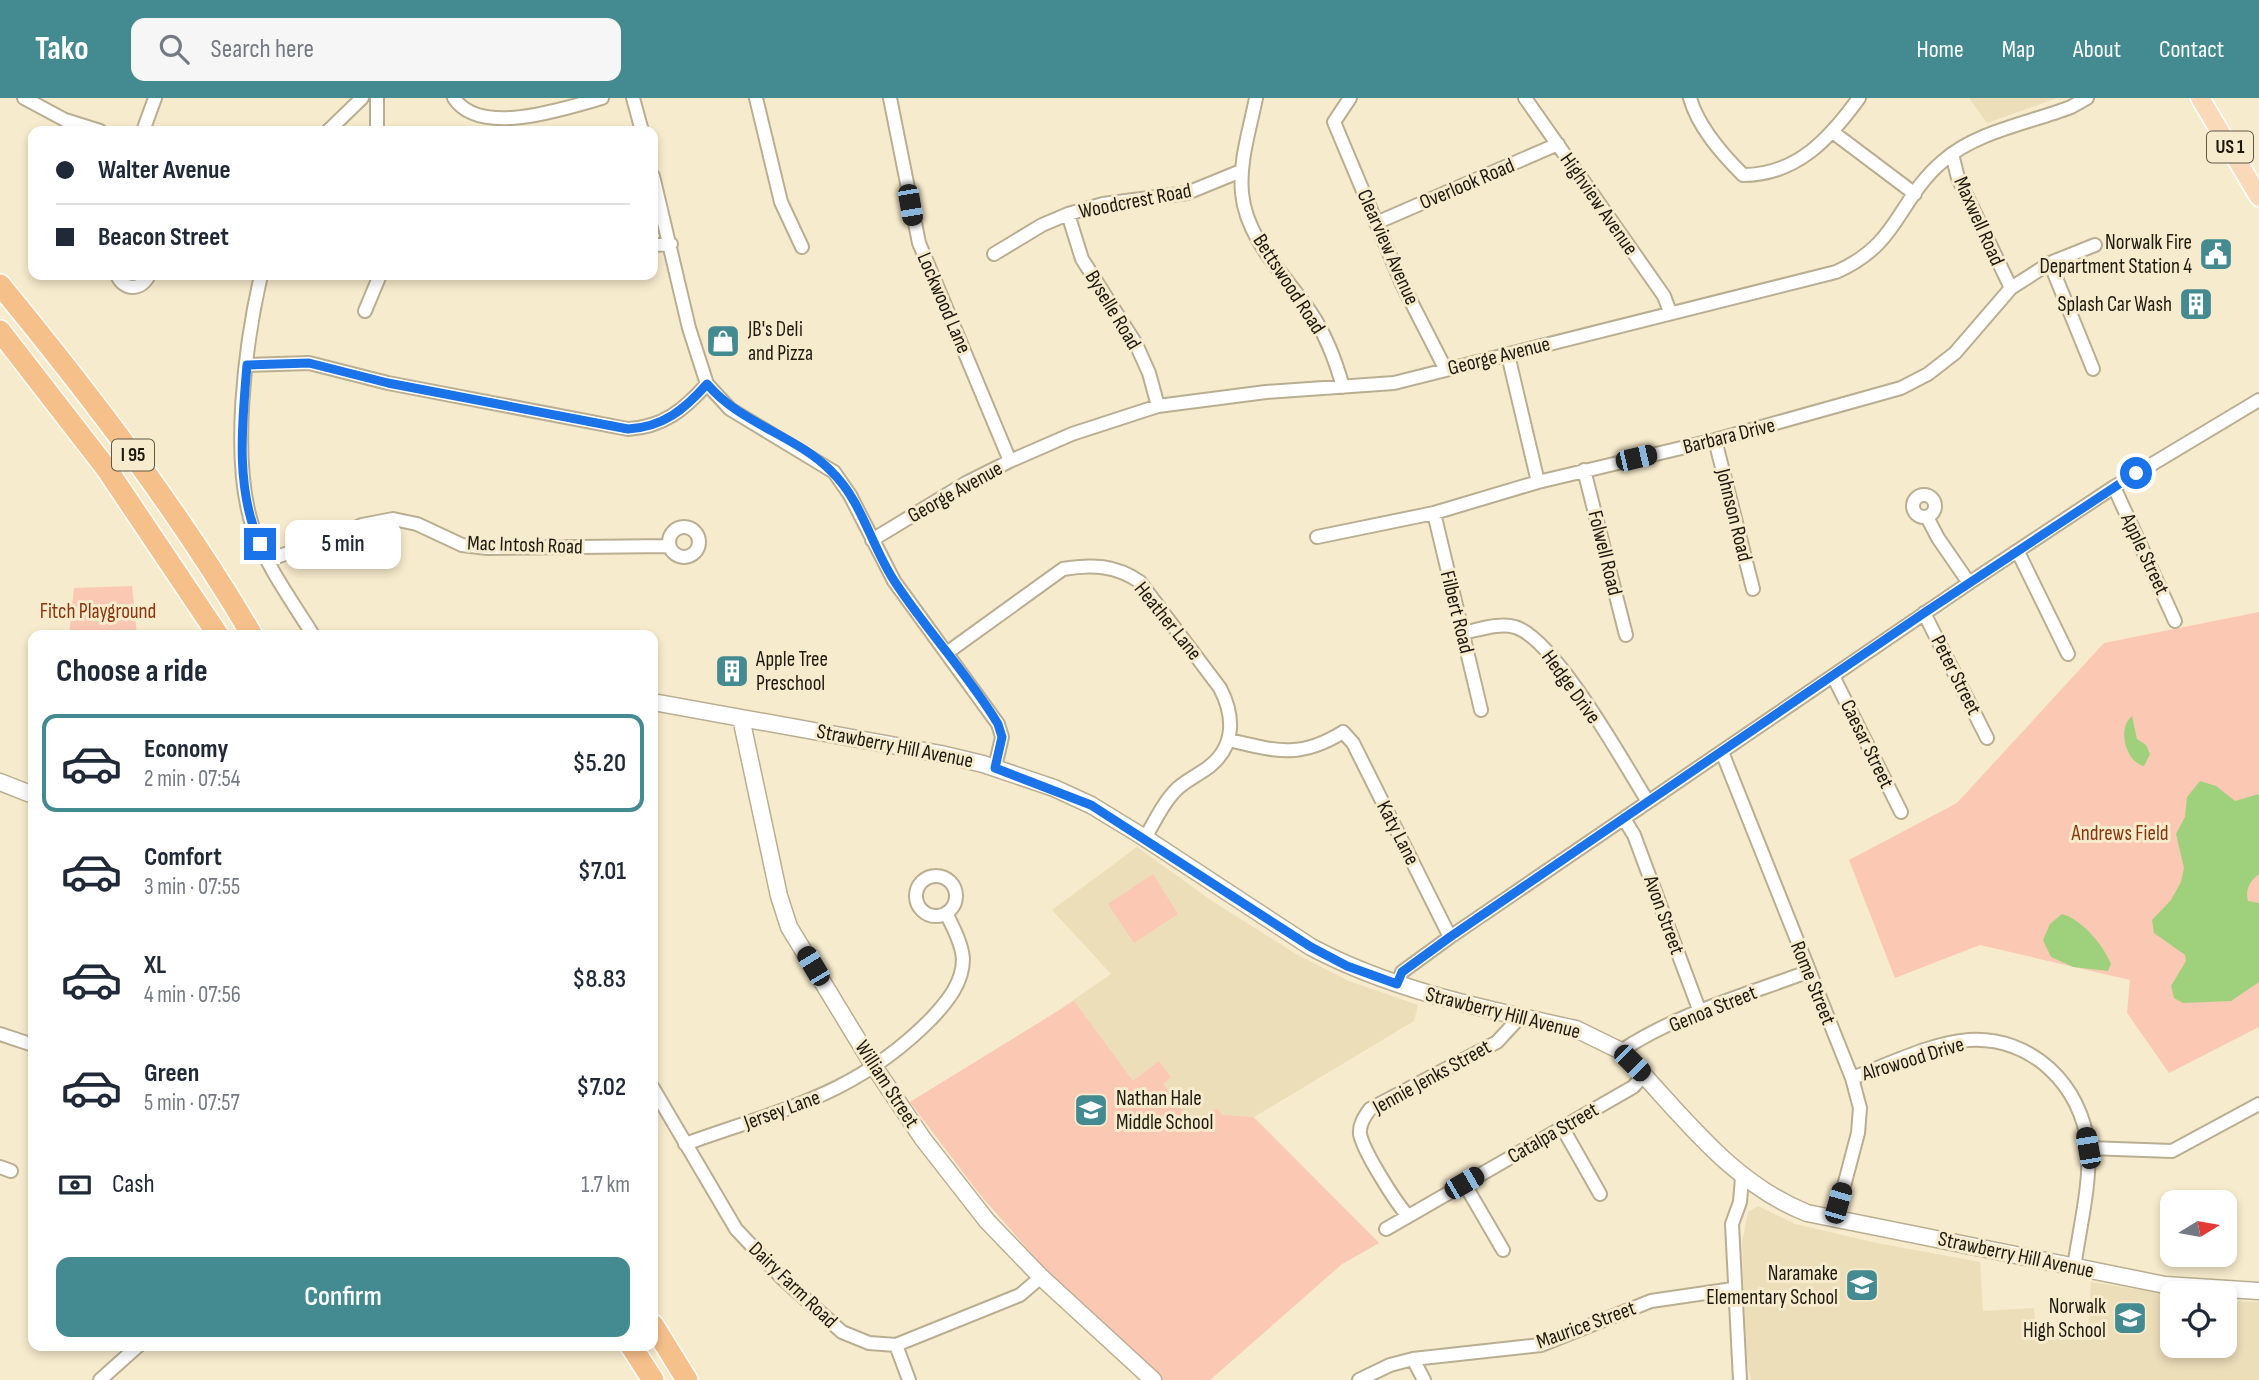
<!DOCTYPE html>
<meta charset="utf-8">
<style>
:root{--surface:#fff;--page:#f6f6f7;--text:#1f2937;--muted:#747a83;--line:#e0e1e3;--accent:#438b90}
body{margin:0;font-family:"Sofia Sans Condensed",sans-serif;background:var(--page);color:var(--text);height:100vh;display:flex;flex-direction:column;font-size:26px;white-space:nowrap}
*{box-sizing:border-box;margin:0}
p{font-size:23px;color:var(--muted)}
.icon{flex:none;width:38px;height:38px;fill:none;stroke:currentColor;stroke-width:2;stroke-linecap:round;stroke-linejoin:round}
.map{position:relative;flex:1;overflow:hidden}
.panel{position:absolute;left:28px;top:532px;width:630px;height:721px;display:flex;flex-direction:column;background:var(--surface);border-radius:14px;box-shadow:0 4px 10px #0003}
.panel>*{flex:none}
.banner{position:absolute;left:28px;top:28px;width:630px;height:154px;border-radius:14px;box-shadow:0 4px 10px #0003;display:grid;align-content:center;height:154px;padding:0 28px;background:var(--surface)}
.needle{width:46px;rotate:79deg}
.tools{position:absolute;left:2160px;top:1092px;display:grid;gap:14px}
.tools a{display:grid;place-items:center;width:77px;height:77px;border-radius:14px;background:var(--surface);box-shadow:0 4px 10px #0003;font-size:35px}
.end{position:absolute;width:32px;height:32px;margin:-16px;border:9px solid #1a73e8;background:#fff;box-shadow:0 0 0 4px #fff}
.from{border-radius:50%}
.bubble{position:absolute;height:49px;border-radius:14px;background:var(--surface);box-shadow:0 4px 10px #0003;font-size:23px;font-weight:600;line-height:49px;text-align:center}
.car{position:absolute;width:21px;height:42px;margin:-21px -10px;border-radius:9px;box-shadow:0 0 5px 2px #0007;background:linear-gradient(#222 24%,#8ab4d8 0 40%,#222 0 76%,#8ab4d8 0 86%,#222 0)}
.banner b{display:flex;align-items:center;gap:24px;height:66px;font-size:26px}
.banner b+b{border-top:2px solid var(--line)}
.banner i{width:18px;height:18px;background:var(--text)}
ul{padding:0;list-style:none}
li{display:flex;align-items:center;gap:21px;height:98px;margin:0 14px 10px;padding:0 14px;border:4px solid transparent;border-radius:14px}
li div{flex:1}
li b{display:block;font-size:26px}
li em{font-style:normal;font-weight:600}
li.current{border-color:var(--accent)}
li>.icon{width:63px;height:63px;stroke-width:1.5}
h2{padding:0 28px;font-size:32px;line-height:84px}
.pay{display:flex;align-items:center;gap:18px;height:77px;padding:0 28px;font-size:26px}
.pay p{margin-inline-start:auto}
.cta{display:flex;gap:14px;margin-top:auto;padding:14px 28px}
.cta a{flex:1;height:80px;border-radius:14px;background:var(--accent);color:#fff;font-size:28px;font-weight:600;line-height:80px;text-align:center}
header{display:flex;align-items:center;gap:42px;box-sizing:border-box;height:98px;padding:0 35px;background:var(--accent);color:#fff}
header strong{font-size:33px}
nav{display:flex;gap:38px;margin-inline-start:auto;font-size:24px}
.search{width:490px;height:63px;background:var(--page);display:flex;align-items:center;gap:18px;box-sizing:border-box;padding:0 24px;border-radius:14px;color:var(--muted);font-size:26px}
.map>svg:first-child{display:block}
</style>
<header>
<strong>Tako</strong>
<div class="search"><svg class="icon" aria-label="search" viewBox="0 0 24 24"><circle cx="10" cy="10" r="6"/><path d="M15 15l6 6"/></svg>Search here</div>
<nav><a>Home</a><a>Map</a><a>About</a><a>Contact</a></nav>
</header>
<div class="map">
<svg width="2259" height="1282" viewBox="0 0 2259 1282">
<rect width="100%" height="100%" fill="#f7ebcd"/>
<path fill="#eddeba" d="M1969,0H2057L1987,25Z
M1137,749L1212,803L1296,856L1349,883L1418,907L1414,923L1254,1019L1379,1145L1342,1166L1210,1282H1161L1051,1178L978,1094L910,1004L1030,932L1111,876L1052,812Z
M1758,1108L1795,1126L1877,1145L1980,1164L1983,1213L2034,1210L2036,1240L2088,1237L2091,1184L2172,1197V1248H2224V1203L2259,1204V1282H1751L1746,1260L1742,1145L1748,1114Z"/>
<path fill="#fbc8b4" d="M132,488L137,537H69L74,490Z
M2259,514V929L2169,975L2127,915L2130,882L1980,847L1895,880L1849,762L1957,705L2104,545Z
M1153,776L1178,816L1134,845L1108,806Z
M1074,903L1133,983L1159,963L1171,979L1163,986L1193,1027L1217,1010L1222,1017L1253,1019L1379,1145L1342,1166L1210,1282H1161L1051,1178L978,1094L910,1004Z"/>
<path fill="#9fd17c" d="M2132,618L2137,641L2146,647L2150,656L2144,668C2125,664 2117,630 2132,618Z
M2200,683L2216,688L2235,703L2259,696V776C2250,783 2245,791 2248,803L2259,805V884L2231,903L2183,905L2174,900L2171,888L2186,863L2185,857L2154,835L2152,822L2171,802L2181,784L2184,770L2176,736L2185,719L2187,699Z
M2062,816C2083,822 2103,847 2111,866L2108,873L2073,869L2051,859L2043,842L2050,826Z"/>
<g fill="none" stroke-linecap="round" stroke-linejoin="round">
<g stroke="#baae92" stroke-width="16">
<path id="street" d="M24,0L65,22L100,33
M454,0C480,40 565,10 602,0
M633,0L642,33
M756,0L781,104L802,149
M890,0L919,145L1010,363
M1256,0C1250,31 1239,63 1242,95C1246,142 1287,179 1311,215C1326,237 1336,264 1343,289
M1350,0L1334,24L1402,186L1446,272
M1525,0L1664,198L1670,214
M1690,0C1698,29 1722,56 1743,77C1797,77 1830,40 1859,0
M143,33L155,0
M328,33L362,0
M377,33V0
M1834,35L1915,96
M1952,56L1958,80L2011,190
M653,78L689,230L707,286L730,311L834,374L850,397L894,483L998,626L1002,639L995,669
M1068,116L1082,161L1136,246L1149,275L1158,308
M1376,125L1558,46
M653,147L671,146
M994,156L1042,127L1068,116L1103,106L1187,95L1241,73
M2050,165L2093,271
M117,177C124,193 141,193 149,177
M261,177C245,247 230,361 253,430C266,468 292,503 313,537
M365,213L380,177
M1508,257L1538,384
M247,267L309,265L388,285L628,331C663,329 684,312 707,286
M1715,342L1753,491
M1584,372L1626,537
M2114,389L2175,523
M1913 408a11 11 0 1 1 22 0a11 11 0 1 1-22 0Z
M1434,415L1481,612
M1927,419L1938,440L1969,485
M669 444a15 15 0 1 1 30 0a15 15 0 1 1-30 0Z
M1317,439L1434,415L1538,384L1715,342L1901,290L1928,276L1955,255L2011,190L2050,165L2095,147
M872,442L966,385L1010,363L1072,336L1158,308L1266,294L1394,285L1836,174C1900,146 1897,102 1943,63C1977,33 2030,25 2071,9L2087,0
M2018,454L2068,556
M267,462L334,440L362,427L393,421L417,426L462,447L487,450L669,448
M1924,515L1987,640
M1462,535C1478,532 1500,524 1515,529C1555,541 1624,665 1648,704
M948,554L1063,471C1091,466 1116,467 1140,484L1220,590C1234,617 1236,647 1210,668C1200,676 1188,681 1178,690C1164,703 1155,723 1145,740
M1833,578L1901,714
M1229,642C1276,653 1300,661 1343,634L1353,645L1450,839
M1722,654L1852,980L1860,1010L1858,1035L1835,1122
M1624,721L1634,737L1700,914
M916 798a20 20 0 1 1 40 0a20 20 0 1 1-40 0Z
M1397,886L1402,874L1450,839L1969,485L2114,389L2259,302
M0,936L33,947
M1621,953C1676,916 1746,897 1807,874
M1852,980C1888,967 1930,945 1969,942C2032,938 2082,988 2088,1048C2091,1087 2079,1132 2074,1170
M653,990L736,1131L782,1180L842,1234L869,1245L896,1247L1020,1197L1041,1179
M1562,1029L1600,1096
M685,1046C782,1011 855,998 931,921C947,904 963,885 963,861C962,846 953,829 946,815
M2088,1050L2172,1053L2259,1006
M0,1069L11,1073
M1464,1085L1503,1152
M1408,1118C1396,1105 1363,1053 1360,1036C1359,1026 1365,1018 1370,1011L1497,944L1520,919
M1386,1131L1633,989L1644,977
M896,1247L909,1282
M1413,1261L1424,1282
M100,1282L138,1248
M1359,1282L1390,1267L1413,1261L1541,1247L1651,1203L1733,1191
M1740,1282L1732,1126L1740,1104L1742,1080"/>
</g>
<g stroke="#baae92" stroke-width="19">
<path id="secondary" d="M653,604L941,656L983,666L1054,690L1091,707L1145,740L1311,849C1394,893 1485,911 1576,931L1621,953C1679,1012 1728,1084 1807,1115L2165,1187L2259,1193
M741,620L779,798L789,829L873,967L923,1041L987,1123L1041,1179L1153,1282
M0,684L33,697"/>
</g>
<g stroke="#fff" stroke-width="21">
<path id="primary" d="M2200,0L2259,99"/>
</g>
<g stroke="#fff" stroke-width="24">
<path id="highway" d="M0,187C91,298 179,413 252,537
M0,233L106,370L218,537
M653,1227L687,1282
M631,1248L653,1282"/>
</g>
<use href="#street" stroke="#fff" stroke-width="12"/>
<use href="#secondary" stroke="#fff" stroke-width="16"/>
<use href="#primary" stroke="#fad9b9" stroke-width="18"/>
<use href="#highway" stroke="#f6c08b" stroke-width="21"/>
</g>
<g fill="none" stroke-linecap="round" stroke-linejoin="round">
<path stroke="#1a73e8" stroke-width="9" d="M260,446C235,391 242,326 247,267L309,265L388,285L628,331C663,329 684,312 707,286C742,327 796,337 832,374C862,403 872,450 895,484C927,533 968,576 998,626L1002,639L995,670L1091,707L1311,849L1347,868L1397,886L1402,874L1450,839L1924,515L2136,375"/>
</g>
<defs>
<g id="civic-square" transform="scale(1.75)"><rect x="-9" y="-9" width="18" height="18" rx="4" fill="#438b90" stroke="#f7ebcd"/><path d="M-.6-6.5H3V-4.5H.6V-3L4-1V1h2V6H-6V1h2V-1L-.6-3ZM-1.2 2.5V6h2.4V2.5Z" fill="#fff"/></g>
<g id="building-square" transform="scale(1.75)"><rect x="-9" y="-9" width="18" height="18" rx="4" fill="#438b90" stroke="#f7ebcd"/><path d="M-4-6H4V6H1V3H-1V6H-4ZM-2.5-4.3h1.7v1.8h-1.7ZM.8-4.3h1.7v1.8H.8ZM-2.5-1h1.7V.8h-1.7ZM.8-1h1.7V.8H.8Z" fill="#fff"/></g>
<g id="shop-square" transform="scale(1.75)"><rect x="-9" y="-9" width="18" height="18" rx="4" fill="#438b90" stroke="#f7ebcd"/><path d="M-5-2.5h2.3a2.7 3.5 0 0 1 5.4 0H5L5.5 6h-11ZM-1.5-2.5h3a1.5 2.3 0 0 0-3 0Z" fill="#fff"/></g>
<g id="school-square" transform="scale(1.75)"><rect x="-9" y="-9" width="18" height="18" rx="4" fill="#438b90" stroke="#f7ebcd"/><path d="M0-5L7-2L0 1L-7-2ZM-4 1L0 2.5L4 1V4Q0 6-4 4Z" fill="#fff"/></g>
</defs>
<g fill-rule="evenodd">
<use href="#civic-square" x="2216" y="156"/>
<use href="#building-square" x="2196" y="206"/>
<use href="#shop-square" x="723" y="243"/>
<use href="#building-square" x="732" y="573"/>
<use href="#school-square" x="1091" y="1012"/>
<use href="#school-square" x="1862" y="1187"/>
<use href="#school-square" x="2130" y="1220"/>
</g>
<g text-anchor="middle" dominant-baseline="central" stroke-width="6" stroke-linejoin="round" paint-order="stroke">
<g fill="#f7ebcd" stroke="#5f5948" stroke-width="2">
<rect x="2207" y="33.5" width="46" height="31" rx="5"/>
<rect x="112" y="341.5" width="42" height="31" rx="5"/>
</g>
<g font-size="19" font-weight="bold" fill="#1e1a0f">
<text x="2230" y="49">US 1</text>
<text x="133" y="357">I 95</text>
</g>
<g font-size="21" fill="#1e1a0f" stroke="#f7ebcd">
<text transform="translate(1467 86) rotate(-23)">Overlook Road</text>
<text transform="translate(1135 103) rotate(-11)">Woodcrest Road</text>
<text transform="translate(1599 106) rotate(55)">Highview Avenue</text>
<text transform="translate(1979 123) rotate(66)">Maxwell Road</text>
<text transform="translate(1388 149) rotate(66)">Clearview Avenue</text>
<text transform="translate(1289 186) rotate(57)">Bettswood Road</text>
<text transform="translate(944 205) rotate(67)">Lockwood Lane</text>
<text transform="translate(1113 212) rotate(59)">Byselle Road</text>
<text transform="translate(1499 258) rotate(-14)">George Avenue</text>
<text transform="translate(1729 338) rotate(-14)">Barbara Drive</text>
<text transform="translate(955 394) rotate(-29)">George Avenue</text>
<text transform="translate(1734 417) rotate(76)">Johnson Road</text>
<text transform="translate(525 447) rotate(2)">Mac Intosh Road</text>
<text transform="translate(1605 455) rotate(76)">Folwell Road</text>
<text transform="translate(2145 456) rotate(65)">Apple Street</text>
<text transform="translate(1457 514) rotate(76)">Filbert Road</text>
<text transform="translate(1168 523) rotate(51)">Heather Lane</text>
<text transform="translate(1956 577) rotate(63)">Peter Street</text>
<text transform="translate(1571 589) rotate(54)">Hedge Drive</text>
<text transform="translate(1867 646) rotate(64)">Caesar Street</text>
<text transform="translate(895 648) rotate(11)">Strawberry Hill Avenue</text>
<text transform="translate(1398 735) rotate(63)">Katy Lane</text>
<text transform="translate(1664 817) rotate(70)">Avon Street</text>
<text transform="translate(1813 885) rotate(68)">Rome Street</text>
<text transform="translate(1713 911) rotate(-22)">Genoa Street</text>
<text transform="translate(1503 915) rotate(14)">Strawberry Hill Avenue</text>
<text transform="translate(1913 961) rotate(-17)">Alrowood Drive</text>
<text transform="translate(1432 979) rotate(-29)">Jennie Jenks Street</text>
<text transform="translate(887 986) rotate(57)">William Street</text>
<text transform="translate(782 1012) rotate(-20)">Jersey Lane</text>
<text transform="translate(1553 1035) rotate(-30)">Catalpa Street</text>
<text transform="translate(2016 1157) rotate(12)">Strawberry Hill Avenue</text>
<text transform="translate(793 1187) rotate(44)">Dairy Farm Road</text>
<text transform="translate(1586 1227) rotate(-20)">Maurice Street</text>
</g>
<g font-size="21" fill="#1e1a0f" stroke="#f7ebcd" text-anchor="end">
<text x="2192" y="144">Norwalk Fire<tspan x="2192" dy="24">Department Station 4</tspan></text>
<text x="2172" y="206">Splash Car Wash</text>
<text x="748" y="231" text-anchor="start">JB's Deli<tspan x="748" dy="24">and Pizza</tspan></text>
<text x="756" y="561" text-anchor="start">Apple Tree<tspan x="756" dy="24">Preschool</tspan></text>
<text x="1116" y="1000" text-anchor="start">Nathan Hale<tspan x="1116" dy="24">Middle School</tspan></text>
<text x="1838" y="1175">Naramake<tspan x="1838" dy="24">Elementary School</tspan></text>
<text x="2106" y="1208">Norwalk<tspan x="2106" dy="24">High School</tspan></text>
</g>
<g font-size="21" fill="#89360d" stroke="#f7ebcd">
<text x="98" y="513">Fitch Playground</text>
<text x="2120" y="735">Andrews Field</text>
</g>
</g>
</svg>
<div class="tools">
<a><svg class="needle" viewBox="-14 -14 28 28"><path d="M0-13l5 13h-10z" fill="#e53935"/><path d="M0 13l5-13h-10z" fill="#747a83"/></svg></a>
<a><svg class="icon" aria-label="locate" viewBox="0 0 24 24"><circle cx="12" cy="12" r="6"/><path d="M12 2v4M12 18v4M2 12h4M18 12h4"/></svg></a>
</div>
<i class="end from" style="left:2136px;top:375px"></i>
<i class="end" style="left:260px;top:446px"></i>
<div class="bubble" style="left:285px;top:422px;width:116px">5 min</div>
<i class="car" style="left:910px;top:107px;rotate:170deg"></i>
<i class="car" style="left:1636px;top:360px;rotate:77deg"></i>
<i class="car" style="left:813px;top:868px;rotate:329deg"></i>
<i class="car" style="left:1632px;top:965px;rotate:135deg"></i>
<i class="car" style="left:2088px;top:1050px;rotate:350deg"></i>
<i class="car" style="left:1464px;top:1085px;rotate:60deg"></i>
<i class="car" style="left:1838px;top:1105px;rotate:16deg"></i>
<div class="banner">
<b><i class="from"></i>Walter Avenue</b>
<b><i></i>Beacon Street</b>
</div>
<section class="panel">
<h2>Choose a ride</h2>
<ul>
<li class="current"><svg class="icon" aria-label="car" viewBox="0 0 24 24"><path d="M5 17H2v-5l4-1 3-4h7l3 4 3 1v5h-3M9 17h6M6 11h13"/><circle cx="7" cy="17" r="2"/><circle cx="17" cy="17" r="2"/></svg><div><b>Economy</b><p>2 min · 07:54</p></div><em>$5.20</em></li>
<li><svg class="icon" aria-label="car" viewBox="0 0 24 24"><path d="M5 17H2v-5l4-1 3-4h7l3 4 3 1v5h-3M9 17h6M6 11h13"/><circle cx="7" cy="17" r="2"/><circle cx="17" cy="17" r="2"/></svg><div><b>Comfort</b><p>3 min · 07:55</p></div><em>$7.01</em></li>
<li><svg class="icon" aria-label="car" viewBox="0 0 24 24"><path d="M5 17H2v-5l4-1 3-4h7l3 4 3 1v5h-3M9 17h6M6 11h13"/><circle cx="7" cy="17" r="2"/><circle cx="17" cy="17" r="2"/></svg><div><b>XL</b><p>4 min · 07:56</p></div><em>$8.83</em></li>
<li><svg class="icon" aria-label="car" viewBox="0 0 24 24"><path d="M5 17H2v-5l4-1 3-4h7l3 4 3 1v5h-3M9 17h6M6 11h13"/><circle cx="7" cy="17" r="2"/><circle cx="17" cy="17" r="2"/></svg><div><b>Green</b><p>5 min · 07:57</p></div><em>$7.02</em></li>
</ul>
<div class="pay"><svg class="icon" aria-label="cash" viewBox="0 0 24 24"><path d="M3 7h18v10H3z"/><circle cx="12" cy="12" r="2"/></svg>Cash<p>1.7 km</p></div>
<div class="cta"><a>Confirm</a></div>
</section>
</div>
